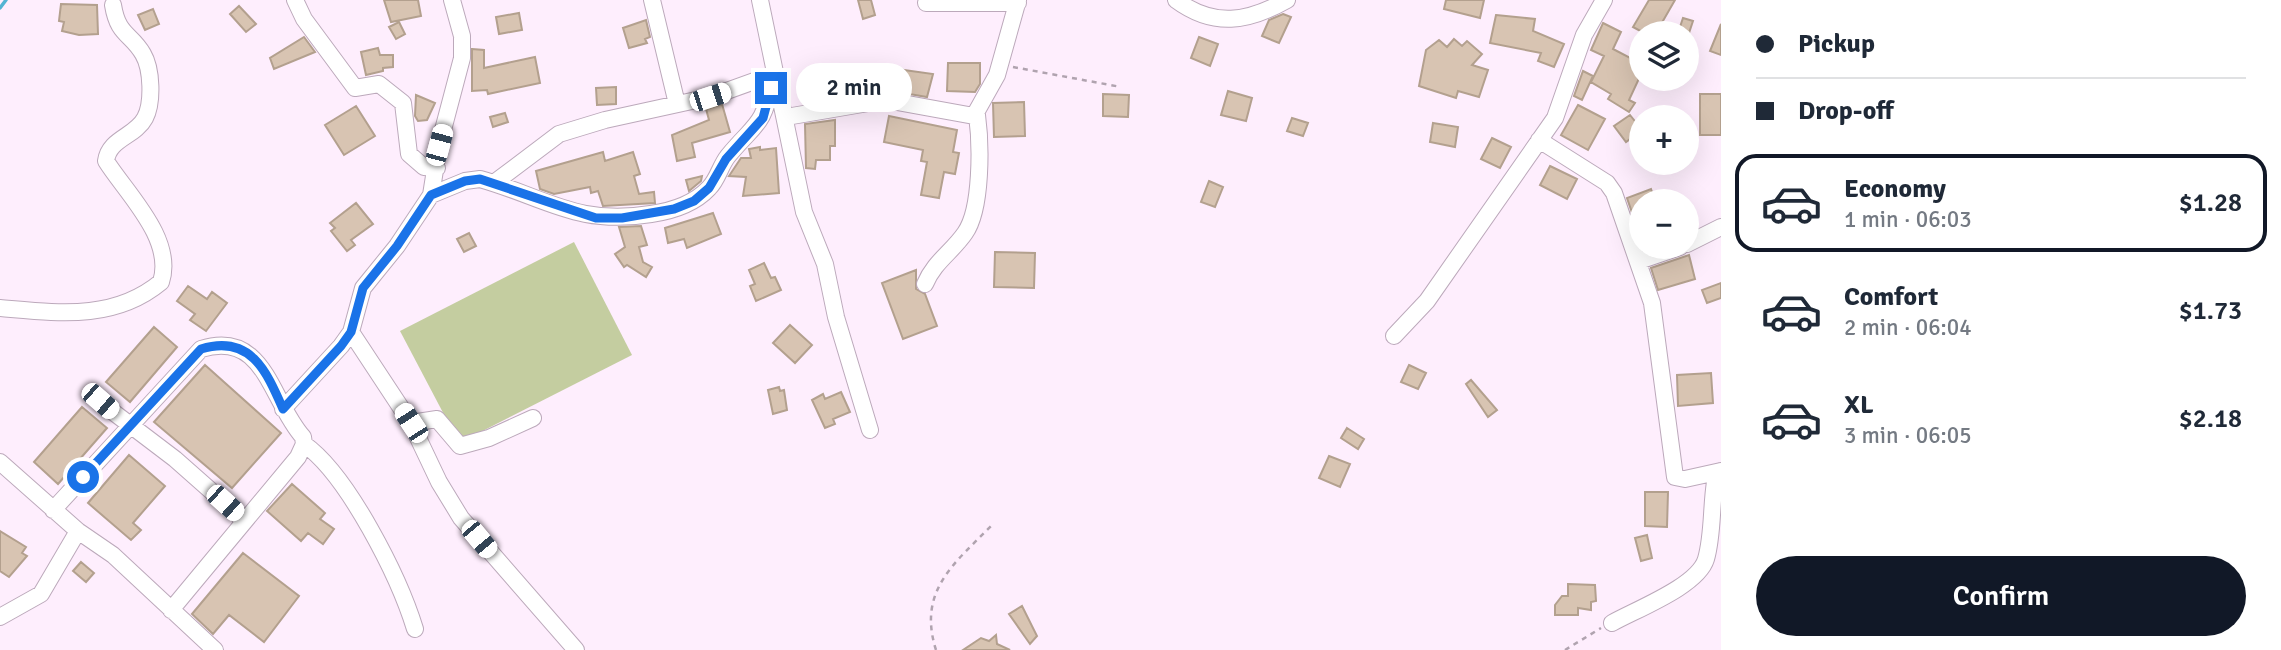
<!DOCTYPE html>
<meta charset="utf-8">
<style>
:root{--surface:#fff;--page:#f6f6f7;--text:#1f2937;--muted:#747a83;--line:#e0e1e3;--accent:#111827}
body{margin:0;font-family:Signika,sans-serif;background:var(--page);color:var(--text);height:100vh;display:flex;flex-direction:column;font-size:26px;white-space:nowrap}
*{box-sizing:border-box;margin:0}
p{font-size:23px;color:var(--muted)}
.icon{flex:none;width:38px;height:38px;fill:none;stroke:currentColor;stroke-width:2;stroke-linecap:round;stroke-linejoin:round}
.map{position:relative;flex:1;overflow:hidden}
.side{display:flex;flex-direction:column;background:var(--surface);width:560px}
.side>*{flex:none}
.banner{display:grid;align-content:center;height:154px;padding:0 35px;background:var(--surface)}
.controls{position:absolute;left:1629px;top:21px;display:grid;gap:14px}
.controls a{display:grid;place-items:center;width:70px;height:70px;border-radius:50%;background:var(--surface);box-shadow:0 7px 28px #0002;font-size:35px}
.end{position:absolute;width:32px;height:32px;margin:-16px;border:9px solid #1a73e8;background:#fff;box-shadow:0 0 0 4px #fff}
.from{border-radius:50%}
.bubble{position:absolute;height:49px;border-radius:24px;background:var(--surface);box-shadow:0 7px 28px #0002;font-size:23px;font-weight:600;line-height:49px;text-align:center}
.car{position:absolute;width:21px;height:42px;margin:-21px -10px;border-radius:9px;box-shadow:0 0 5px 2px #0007;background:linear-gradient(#fff 24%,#345 0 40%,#fff 0 76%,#345 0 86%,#fff 0)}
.banner b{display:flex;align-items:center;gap:24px;height:66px;font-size:26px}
.banner b+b{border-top:2px solid var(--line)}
.banner i{width:18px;height:18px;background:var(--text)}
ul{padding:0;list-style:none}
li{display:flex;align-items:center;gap:21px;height:98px;margin:0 14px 10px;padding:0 21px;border:4px solid transparent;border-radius:21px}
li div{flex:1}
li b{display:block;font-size:26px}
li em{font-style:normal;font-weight:600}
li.on{border-color:var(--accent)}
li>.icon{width:63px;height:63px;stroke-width:1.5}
.action{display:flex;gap:14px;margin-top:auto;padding:14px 35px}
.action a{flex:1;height:80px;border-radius:42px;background:var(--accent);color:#fff;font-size:28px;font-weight:600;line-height:80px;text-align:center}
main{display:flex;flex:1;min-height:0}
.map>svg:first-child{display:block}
</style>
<main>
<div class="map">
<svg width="1721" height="650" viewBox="0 0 1721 650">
<rect width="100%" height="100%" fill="#feeefd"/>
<path fill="#c4cda0" d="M574,242L632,355L459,443L400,331Z"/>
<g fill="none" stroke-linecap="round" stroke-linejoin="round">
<path stroke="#53b4d3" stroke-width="3.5" d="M0,8L6,0"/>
</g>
<path fill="#d8c4b2" stroke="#b3a08e" stroke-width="2" d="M384,0H418L421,16L391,22Z
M858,0H871L875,15L863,19Z
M1446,0H1484L1480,18L1444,9Z
M1649,0H1675L1656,33H1644L1633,27Z
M61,4L97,5L98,34L79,35L62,31L64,22L59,21Z
M239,6L256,24L246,32L230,14Z
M153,9L159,24L145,30L138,15Z
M519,13L522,30L499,34L496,17Z
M1283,14L1291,17L1279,43L1262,36L1269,20Z
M1496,15L1535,19L1533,31L1564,44L1554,67L1538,61L1541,53L1490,43Z
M1683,18L1693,21L1689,33H1678Z
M646,20L650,37L645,39L647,43L629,48L623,28Z
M399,22L405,34L396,39L389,27Z
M1603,23L1621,32L1613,49L1642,64V72L1629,100L1635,103L1629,112L1608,99L1611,94L1591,82L1604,56L1591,50Z
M1721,24V55L1710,51Z
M304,37L315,52L274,69L270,58Z
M1199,37L1218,44L1210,66L1191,58Z
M1454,39L1462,46L1467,41L1482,54L1472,65L1488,70L1479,97L1458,91L1456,98L1419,86L1426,50L1439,40L1447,47Z
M378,48L380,55H393V67L383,68V71L366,75L361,52Z
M472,49L484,50V68L535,57L540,83L488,94L487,90L472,91Z
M948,63H980V84L975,92L947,91Z
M904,70L933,74L927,97L909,94Z
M1583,71L1593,76L1582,100L1574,96Z
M616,87V104L597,105L596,88Z
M1228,91L1252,98L1246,121L1221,115Z
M1103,94L1129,95L1128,117L1103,116Z
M1700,94H1721V135H1700Z
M416,95L435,103L427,120L418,121L415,116Z
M1024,102L1025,136L994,137L993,103Z
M722,104L730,132L692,143L695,157L677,161L672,135L709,120L706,109Z
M1578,105L1605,119L1588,150L1561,135Z
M356,106L375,136L344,155L325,125Z
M505,113L508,122L493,127L490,117Z
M1630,115L1642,130L1626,142L1614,126Z
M889,116L957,130L953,152L959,153L955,174L944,172L939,198L921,195L927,162L921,161L923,150L884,142Z
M1292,118L1308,123L1303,136L1287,131Z
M835,120V146H830V160H816L815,169L806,168L805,124Z
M1433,123L1458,127L1455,147L1430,142Z
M1492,138L1511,147L1500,168L1481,159Z
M760,147V150L776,148L779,193L743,196L746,177L729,176L741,158H751L749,149Z
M603,152L605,161L633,152L640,174L634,176L639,194L654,192L655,203L603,206L598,191L591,193L590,187L554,194L540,189L536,171Z
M1550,166L1577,179L1567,199L1540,185Z
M702,176L701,181L689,191L686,180Z
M1209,181L1223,187L1215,207L1201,202Z
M1651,189L1655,201H1642V226L1637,227L1627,198Z
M356,203L373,224L351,240L355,245L347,251L331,231L335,228L330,223Z
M713,213L721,234L687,248L684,239L668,243L665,228Z
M641,226L647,245L639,247L643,262L652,267L646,277L627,265L624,267L615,254L625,247L619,227Z
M469,233L476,246L464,252L457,239Z
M995,252L1035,253L1034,288L994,287Z
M1689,255L1695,279L1658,290L1651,268Z
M764,263L771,278L775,277L781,290L756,301L750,286L755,284L749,270Z
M916,270V289L925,294L937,326L903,339L882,283Z
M1721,283V298L1707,303L1702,290Z
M188,286L207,299L212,292L227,303L206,331L190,320L195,314L177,301Z
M790,325L812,345L795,363L773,343Z
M154,327L177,347L130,402L106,382Z
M205,365L281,433L232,488L154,422Z
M1409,365L1426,373L1418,389L1401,382Z
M1711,373L1713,403L1678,406L1677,375Z
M1471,380L1497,410L1488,417L1466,384Z
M779,387L780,391L784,390L787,410L773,414L768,390Z
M841,392L850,412L833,419L835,424L825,428L812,400L823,394L825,399Z
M82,407L107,428L58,484L34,462Z
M1347,428L1364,439L1358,449L1341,438Z
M129,455L165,486L133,523L141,530L131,540L88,503Z
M1329,456L1350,464L1340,487L1319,478Z
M292,484L325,513L320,519L334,529L323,544L308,533L301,541L267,511Z
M1645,492H1668L1667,527L1645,526Z
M0,531L26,547L22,553L27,556L9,577L0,571Z
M1647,535L1652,558L1641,561L1635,538Z
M243,553L299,596L264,642L229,615L213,634L192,614Z
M81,562L94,573L86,582L73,571Z
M1568,584L1595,585L1596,601L1591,602V610L1578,608V615H1555V605L1562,596H1568Z
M1022,606L1037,636L1030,644L1009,614Z
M996,635L997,644L1010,650H963L981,638L989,641Z"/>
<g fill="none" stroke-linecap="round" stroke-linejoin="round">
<g stroke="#bca9bb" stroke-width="18">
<path id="minor" d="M295,0L304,19L355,88L379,84L403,103L409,154L424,167L437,168
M652,0L677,104
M760,0L804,212L825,264L836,317L870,430
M1176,0C1214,28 1248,22 1287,0
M926,3H1018
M786,117L886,100L974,116L997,75L1018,0
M1539,140L1607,183L1614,193L1652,303L1675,477L1685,479L1721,471
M494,183L559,134L605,120L710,97L774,74
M431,195L465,181L480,179C547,198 577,226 651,214C672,211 694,204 709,188C718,179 720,166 728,156C757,121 762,129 773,80
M1687,244L1721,227
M1639,261L1680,247
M925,284C934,262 952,252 965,233C982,209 981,144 977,115
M0,308C58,313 114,321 161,282C175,239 126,193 106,161C109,138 135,137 145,118C153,103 152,69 143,54C131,33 118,36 113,5
M351,332L411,423L439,482L461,518L576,650
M1394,336L1427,301L1555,118L1584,35L1604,0
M100,402L175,459L244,520
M283,409L341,346L351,332L363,288L397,246L431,195L439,145L462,58V36L452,0
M411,423L437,419L460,446L489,438L533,418
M304,444C348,475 399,577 415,629
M0,462L78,531L113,555L215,650
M53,510L201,349C265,329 270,400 303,437L304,444L298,457L171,610
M0,617L41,594L78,531
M1612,623C1637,609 1698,586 1706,559C1713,535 1711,507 1715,482L1721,471"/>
</g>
<path stroke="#b0a3af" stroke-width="2.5" stroke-dasharray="5 5" stroke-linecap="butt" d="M1013,67L1121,87
M936,650C917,590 955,563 993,524
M1565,650L1601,628"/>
<use href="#minor" stroke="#fff" stroke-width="16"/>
</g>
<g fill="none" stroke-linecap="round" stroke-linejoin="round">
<path stroke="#1a73e8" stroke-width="9" d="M83,477L201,349C250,334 266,370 283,409L341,346L351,332L363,288L397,246L431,195L465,181L480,179L596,218H622L674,209L694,201L709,188L726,159L763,118L771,88"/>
</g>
</svg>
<div class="controls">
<a><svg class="icon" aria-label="layers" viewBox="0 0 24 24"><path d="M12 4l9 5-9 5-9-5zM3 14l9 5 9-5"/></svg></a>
<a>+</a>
<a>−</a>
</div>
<i class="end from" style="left:83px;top:477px"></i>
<i class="end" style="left:771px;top:88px"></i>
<div class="bubble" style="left:796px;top:63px;width:116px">2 min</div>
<i class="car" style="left:710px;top:97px;rotate:72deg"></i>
<i class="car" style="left:439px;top:145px;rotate:15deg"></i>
<i class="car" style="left:100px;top:401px;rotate:131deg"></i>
<i class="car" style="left:411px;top:423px;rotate:327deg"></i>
<i class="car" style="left:225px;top:503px;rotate:132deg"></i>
<i class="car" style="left:479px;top:539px;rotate:140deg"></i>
</div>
<section class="side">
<div class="banner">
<b><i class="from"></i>Pickup</b>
<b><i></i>Drop-off</b>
</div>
<ul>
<li class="on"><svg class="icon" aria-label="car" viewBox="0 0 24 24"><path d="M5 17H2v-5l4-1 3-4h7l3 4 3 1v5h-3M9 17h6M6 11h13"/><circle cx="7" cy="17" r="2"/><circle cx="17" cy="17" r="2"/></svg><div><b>Economy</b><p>1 min · 06:03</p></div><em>$1.28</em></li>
<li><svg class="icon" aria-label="car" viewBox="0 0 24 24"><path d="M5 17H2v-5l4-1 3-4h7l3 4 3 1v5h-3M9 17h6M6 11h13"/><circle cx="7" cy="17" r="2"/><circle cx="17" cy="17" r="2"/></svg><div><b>Comfort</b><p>2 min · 06:04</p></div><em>$1.73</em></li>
<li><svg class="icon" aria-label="car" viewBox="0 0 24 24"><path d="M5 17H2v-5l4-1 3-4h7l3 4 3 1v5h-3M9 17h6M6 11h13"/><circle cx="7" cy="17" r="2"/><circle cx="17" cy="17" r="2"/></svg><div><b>XL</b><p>3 min · 06:05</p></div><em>$2.18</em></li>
</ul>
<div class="action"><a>Confirm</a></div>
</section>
</main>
